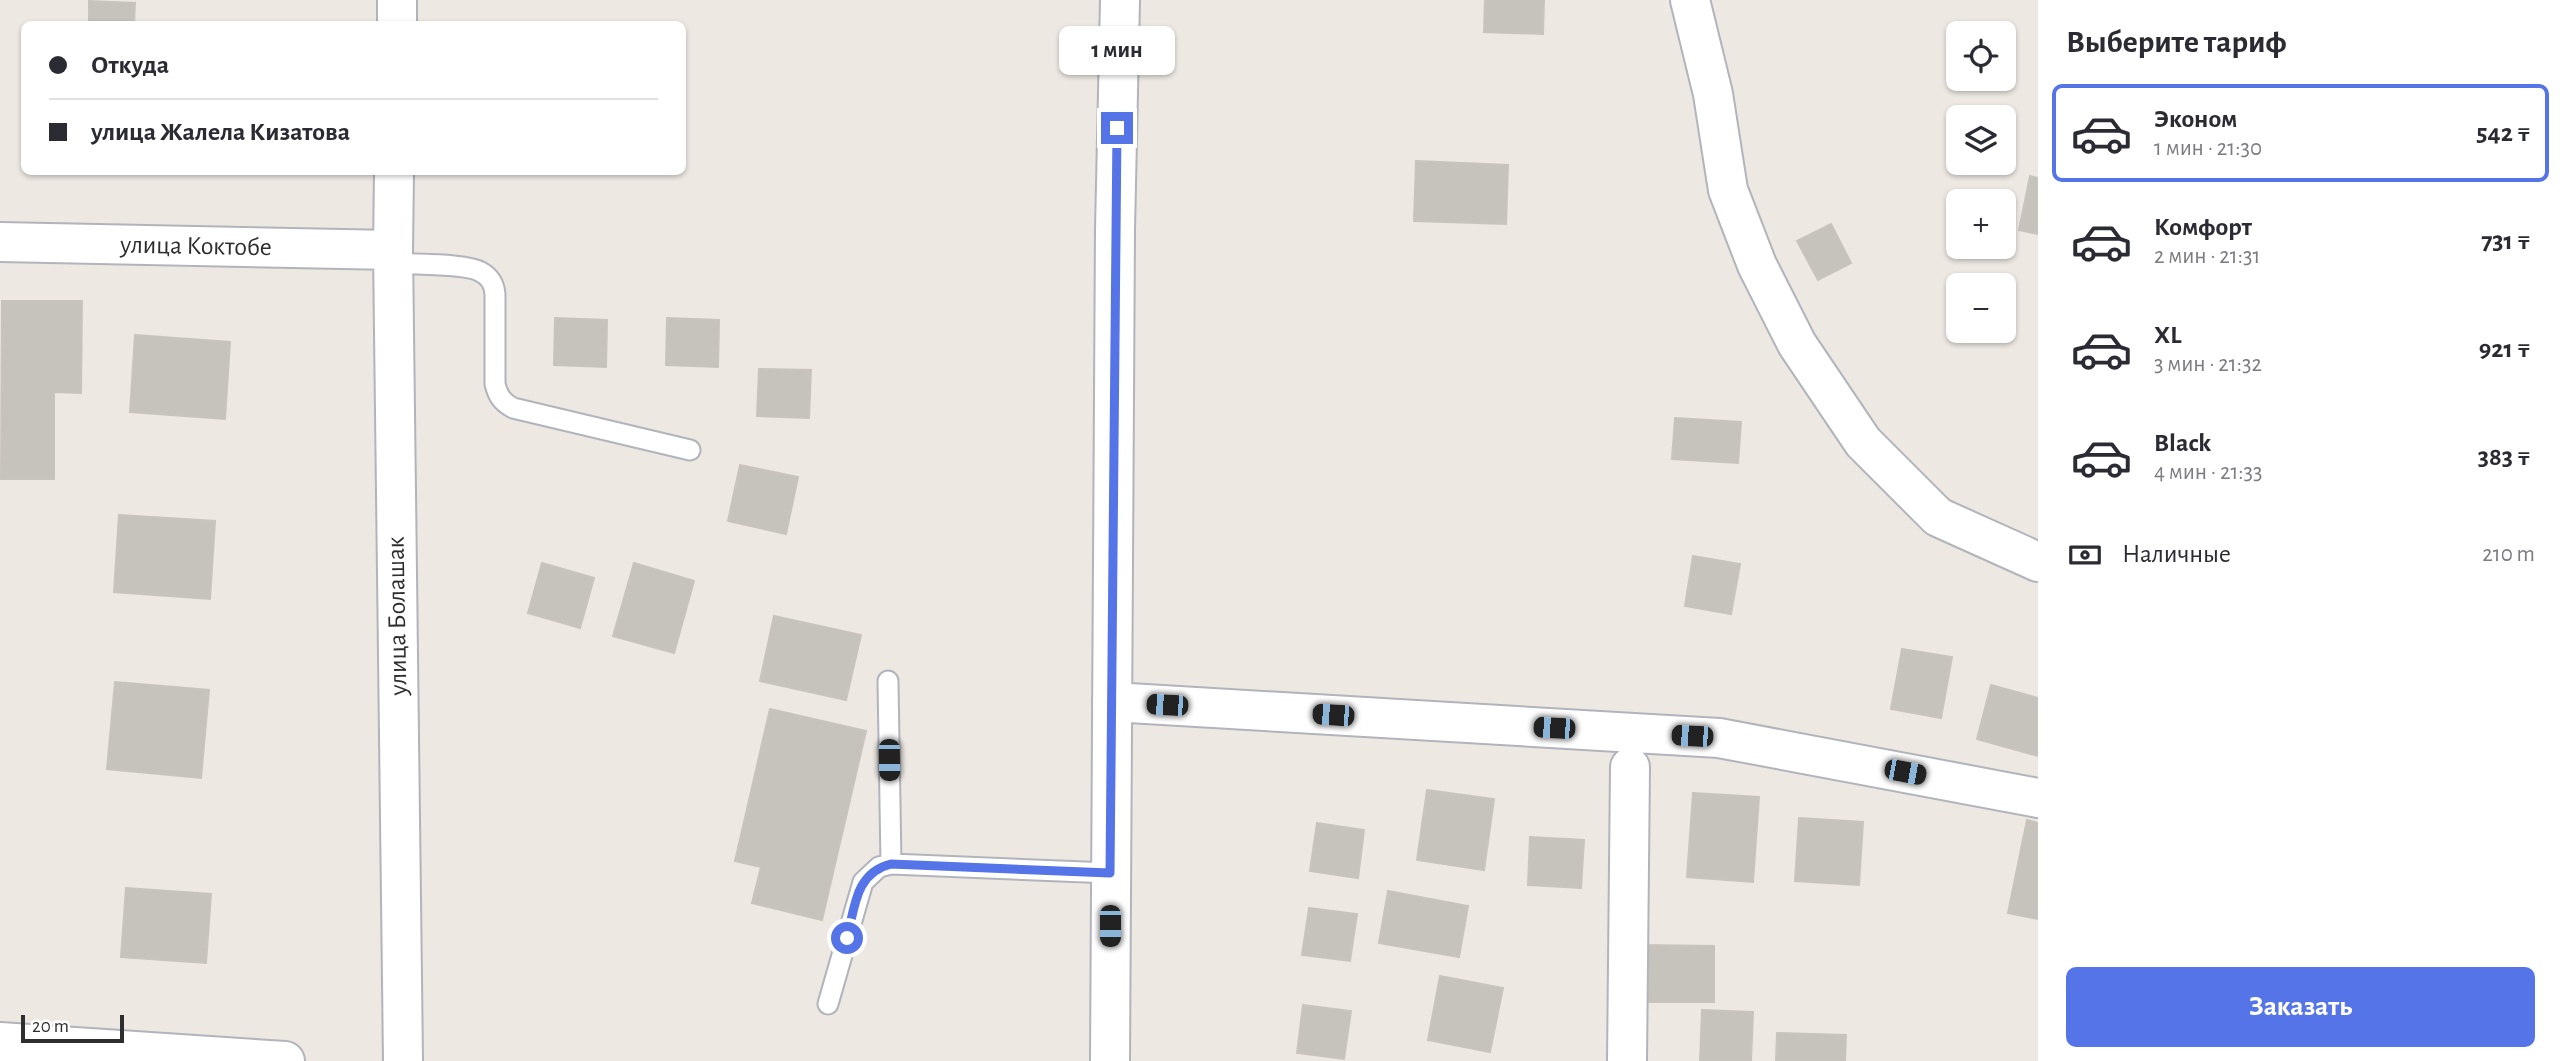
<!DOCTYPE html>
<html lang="ru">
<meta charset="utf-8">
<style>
:root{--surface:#fff;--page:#f7f7f7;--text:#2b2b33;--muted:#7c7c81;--line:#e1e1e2;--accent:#5474e8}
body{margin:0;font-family:"Alegreya Sans",sans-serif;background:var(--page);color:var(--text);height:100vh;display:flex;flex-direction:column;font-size:26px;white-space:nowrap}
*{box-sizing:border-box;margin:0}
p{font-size:23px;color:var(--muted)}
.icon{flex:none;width:38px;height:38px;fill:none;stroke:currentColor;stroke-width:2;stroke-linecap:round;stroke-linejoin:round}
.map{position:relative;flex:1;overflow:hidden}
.sheet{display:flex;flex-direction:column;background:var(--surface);width:525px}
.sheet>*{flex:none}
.hud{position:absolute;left:21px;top:21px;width:665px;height:154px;border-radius:10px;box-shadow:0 2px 5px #0004;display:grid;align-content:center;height:154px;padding:0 28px;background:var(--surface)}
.buttons{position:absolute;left:1946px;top:21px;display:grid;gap:14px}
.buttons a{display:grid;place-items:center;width:70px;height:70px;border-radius:10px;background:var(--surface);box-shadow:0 2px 5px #0004;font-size:35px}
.scale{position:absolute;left:21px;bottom:18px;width:103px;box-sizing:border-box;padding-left:7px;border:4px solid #2e2e2e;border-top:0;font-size:19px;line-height:24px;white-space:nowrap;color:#2e2e2e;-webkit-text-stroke:5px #fff;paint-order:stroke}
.end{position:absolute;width:32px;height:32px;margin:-16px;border:9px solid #5474e8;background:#fff;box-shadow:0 0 0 4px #fff}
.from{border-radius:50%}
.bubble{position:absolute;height:49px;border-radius:10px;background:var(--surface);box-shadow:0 2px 5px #0004;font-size:23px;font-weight:700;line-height:49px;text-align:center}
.car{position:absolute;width:21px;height:42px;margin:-21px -10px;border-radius:9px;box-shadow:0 0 5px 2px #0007;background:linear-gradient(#222 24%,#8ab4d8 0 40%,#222 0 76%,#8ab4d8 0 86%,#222 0)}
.hud b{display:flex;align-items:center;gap:24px;height:66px;font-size:26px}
.hud b+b{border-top:2px solid var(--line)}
.hud i{width:18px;height:18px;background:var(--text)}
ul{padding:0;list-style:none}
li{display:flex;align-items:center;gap:21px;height:98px;margin:0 14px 10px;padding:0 14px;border:4px solid transparent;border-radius:10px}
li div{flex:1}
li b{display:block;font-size:26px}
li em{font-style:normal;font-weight:700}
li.on{border-color:var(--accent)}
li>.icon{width:63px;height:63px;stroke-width:1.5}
h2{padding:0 28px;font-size:32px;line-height:84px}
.pay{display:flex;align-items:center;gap:18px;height:77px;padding:0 28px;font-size:26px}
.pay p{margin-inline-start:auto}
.action{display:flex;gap:14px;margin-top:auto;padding:14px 28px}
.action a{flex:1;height:80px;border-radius:10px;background:var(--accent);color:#fff;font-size:28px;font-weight:700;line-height:80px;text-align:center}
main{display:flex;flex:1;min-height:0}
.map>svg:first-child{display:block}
</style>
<main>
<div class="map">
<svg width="2038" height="1061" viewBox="0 0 2038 1061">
<rect width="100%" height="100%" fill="#ede8e2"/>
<path fill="#c6c3bd" stroke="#c9c4bb" stroke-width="2" d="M1485,0H1544L1543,34L1484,32Z
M89,1L135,3L134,24H89Z
M1416,161L1508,165L1506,224L1414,221Z
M2030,176L2038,178V234L2019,230Z
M1831,224L1851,263L1818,280L1797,241Z
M2,301H82L81,393L54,392V479H1Z
M555,318L607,320L606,367L554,365Z
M667,318L719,320L718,367L666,365Z
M135,335L230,342L225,419L130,412Z
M759,369L811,370L809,418L757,416Z
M1675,418L1741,422L1738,463L1672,459Z
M740,465L798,477L786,534L728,521Z
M119,515L215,521L210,599L114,592Z
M1693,556L1740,564L1731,614L1685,606Z
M542,563L594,578L580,628L528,613Z
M634,563L694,581L674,653L613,636Z
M774,616L861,635L846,700L760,681Z
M1902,649L1952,657L1941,718L1891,709Z
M115,682L209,690L201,778L107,769Z
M1991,685L2038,698V756L1977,739Z
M770,709L866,731L822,920L752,903L761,867L735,861Z
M1427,790L1494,799L1484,870L1417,860Z
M1693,793L1759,797L1753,882L1687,877Z
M1799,818L1863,822L1859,885L1795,881Z
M2027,820L2038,823V919L2008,913Z
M1317,823L1364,830L1358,878L1310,871Z
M1530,837L1584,840L1581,888L1528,885Z
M126,888L211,894L206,963L121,957Z
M1388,891L1468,906L1459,957L1379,943Z
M1309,908L1357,914L1350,961L1302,955Z
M1644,945L1714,946V1002H1644Z
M1440,976L1503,988L1490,1052L1428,1040Z
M1303,1005L1351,1011L1344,1059L1297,1053Z
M1702,1010L1753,1012L1751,1061H1700Z
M1777,1033L1846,1035L1845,1061H1776Z"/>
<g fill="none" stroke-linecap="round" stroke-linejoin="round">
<g stroke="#b2b4bc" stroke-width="23">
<path id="service" d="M393,263C413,265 466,263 481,272C490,277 494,283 495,294V384C498,396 502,402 513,408L690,450
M888,681L891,864
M828,1004L863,882L879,867L891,864L1110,873"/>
</g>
<g stroke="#b2b4bc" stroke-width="42">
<path id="minor" d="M1690,0L1713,94L1728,190L1757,265L1797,344L1863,442L1938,517L2038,562
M397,24V0
M394,172L393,250L403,1061
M0,242L393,250
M1112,702L1719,738L2038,798
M0,1042L285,1061
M1627,1061L1630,767"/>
</g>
<g stroke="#b2b4bc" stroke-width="42">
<path id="secondary" d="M1110,1061L1115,230L1120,0"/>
</g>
<use href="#service" stroke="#fff" stroke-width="19"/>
<use href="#minor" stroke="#fff" stroke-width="38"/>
<use href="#secondary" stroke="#fff" stroke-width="38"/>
</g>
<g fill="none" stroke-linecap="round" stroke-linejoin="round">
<path stroke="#5474e8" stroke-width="9" d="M847,938C855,907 855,873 891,864L1110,873L1117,128"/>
</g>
<g text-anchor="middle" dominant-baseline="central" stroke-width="7" stroke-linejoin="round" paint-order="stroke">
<g font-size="26" fill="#2e2e2e" stroke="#fff">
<text transform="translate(196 246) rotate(1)">улица Коктобе</text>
<text transform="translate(397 616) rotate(-91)">улица Болашак</text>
</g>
</g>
</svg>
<div class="buttons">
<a><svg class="icon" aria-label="locate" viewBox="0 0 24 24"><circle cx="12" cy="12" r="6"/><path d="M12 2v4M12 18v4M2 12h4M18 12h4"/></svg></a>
<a><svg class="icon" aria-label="layers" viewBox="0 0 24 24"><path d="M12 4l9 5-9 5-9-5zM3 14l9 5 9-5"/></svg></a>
<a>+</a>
<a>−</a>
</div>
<div class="scale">20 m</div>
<i class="end from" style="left:847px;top:938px"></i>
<i class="end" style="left:1117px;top:128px"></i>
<div class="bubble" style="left:1059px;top:26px;width:116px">1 мин</div>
<i class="car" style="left:1167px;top:705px;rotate:273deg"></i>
<i class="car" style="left:1333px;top:715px;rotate:274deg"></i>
<i class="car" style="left:1554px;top:728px;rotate:273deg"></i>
<i class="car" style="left:1692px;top:736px;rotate:273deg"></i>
<i class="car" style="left:889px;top:760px;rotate:179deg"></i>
<i class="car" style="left:1905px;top:772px;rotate:101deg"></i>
<i class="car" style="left:1110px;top:926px;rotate:180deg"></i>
<div class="hud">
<b><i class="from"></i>Откуда</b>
<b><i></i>улица Жалела Кизатова</b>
</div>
</div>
<section class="sheet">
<h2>Выберите тариф</h2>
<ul>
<li class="on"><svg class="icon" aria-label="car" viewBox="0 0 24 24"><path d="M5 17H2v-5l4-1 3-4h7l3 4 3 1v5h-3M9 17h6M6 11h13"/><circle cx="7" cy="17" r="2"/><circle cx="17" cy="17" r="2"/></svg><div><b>Эконом</b><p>1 мин · 21:30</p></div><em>542 ₸</em></li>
<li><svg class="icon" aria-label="car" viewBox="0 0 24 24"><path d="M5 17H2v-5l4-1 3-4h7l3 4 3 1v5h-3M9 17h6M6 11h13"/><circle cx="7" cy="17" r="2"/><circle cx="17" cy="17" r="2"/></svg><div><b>Комфорт</b><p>2 мин · 21:31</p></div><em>731 ₸</em></li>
<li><svg class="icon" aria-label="car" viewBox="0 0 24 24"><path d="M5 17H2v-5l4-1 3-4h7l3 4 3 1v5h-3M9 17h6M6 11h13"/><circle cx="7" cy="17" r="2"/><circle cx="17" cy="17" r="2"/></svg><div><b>XL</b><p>3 мин · 21:32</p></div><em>921 ₸</em></li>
<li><svg class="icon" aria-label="car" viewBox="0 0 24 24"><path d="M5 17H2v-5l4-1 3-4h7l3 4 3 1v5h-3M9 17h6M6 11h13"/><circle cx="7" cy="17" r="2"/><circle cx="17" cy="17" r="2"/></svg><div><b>Black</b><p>4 мин · 21:33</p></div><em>383 ₸</em></li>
</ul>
<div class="pay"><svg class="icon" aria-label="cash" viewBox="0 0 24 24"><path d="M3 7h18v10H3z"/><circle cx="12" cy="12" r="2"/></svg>Наличные<p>210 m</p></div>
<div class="action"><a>Заказать</a></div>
</section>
</main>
